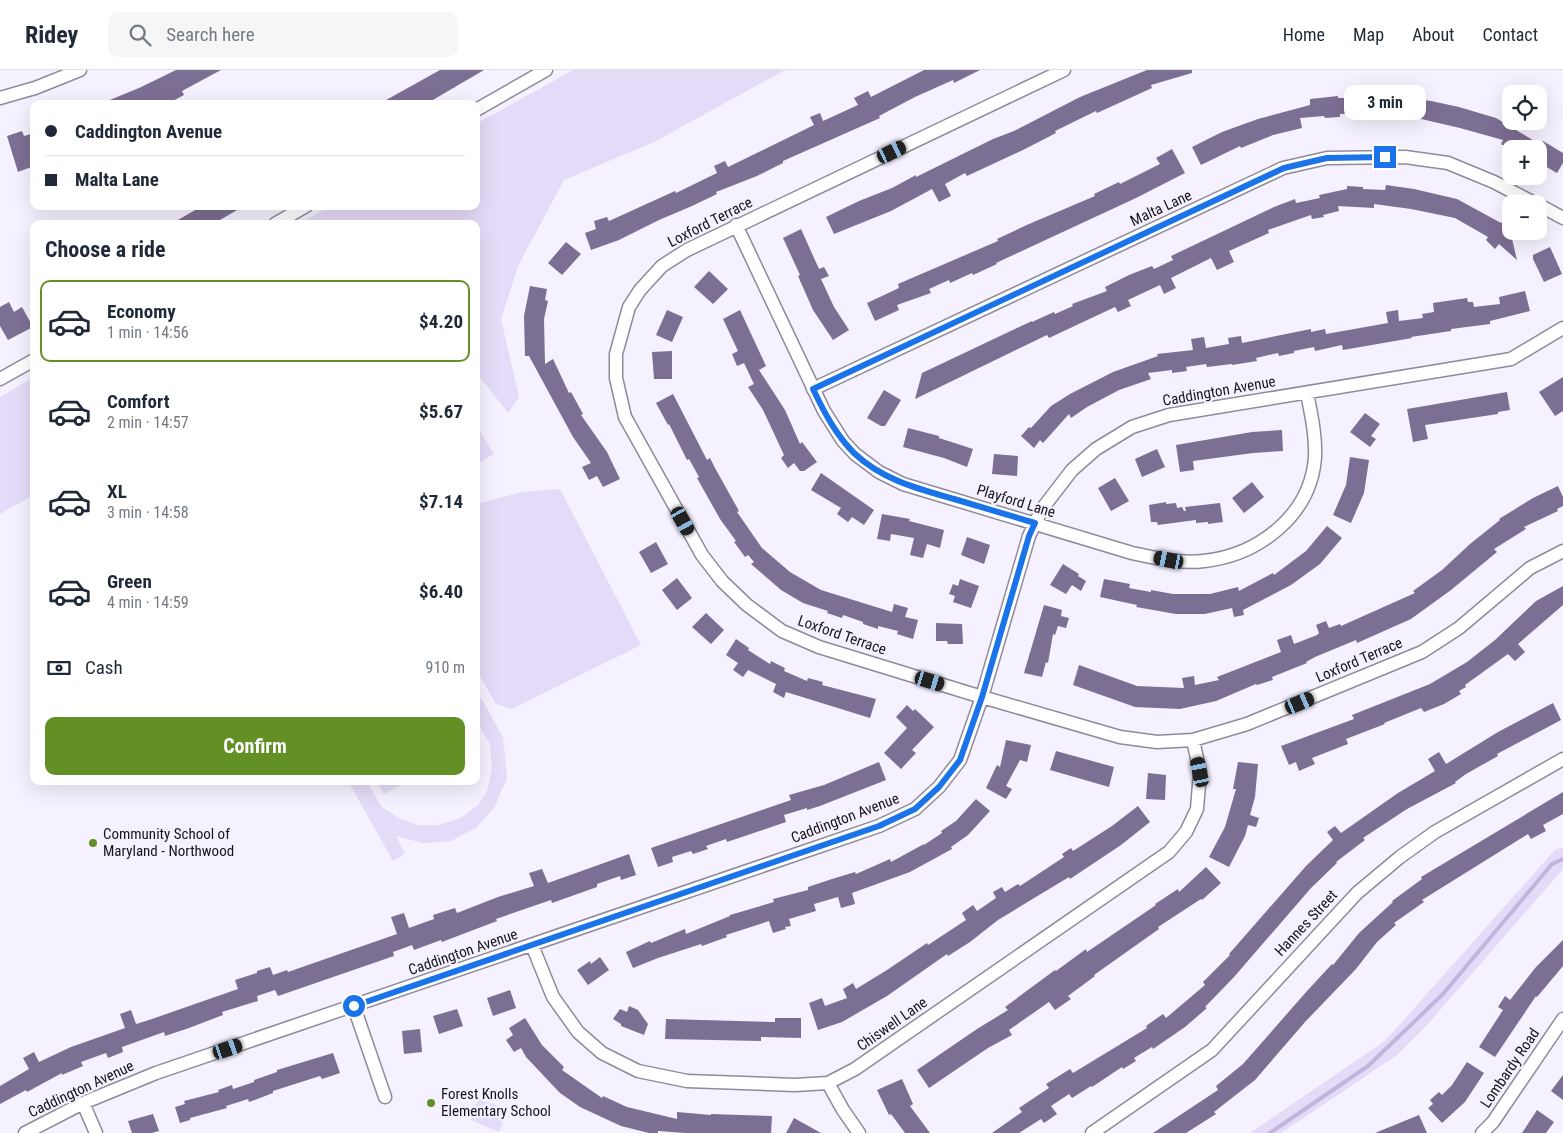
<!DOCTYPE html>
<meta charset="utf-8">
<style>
:root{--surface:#fff;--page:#f6f6f7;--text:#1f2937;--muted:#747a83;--line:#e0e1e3;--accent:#629025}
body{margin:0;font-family:"Roboto Condensed",sans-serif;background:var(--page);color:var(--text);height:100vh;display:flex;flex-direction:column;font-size:19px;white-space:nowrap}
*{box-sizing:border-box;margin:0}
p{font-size:16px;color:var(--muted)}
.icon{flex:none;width:28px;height:28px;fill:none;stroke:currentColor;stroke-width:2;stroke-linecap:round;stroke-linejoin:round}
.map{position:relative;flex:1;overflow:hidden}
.details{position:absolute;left:30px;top:150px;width:450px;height:565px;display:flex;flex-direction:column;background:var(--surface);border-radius:10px;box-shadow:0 5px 20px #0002}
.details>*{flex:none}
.hud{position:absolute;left:30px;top:30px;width:450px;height:110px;border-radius:10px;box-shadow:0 5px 20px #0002;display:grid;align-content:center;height:110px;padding:0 15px;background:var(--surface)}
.tools{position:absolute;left:1502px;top:15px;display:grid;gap:10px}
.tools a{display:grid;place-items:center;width:45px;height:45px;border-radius:10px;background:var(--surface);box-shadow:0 5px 20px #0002;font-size:25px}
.end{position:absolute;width:22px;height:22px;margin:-11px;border:6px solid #1a73e8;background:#fff;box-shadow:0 0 0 2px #fff}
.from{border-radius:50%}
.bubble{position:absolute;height:35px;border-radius:10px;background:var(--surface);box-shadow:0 5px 20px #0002;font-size:16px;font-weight:700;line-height:35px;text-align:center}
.car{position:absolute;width:15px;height:30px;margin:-15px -8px;border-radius:6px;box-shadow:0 0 4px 1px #0007;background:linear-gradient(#222 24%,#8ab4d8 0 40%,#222 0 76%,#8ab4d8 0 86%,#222 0)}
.hud b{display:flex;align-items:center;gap:18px;height:48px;font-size:19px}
.hud b+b{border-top:1px solid var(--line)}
.hud i{width:12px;height:12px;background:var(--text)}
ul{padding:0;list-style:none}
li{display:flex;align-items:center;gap:15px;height:82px;margin:0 10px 8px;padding:0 5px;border:2px solid transparent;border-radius:10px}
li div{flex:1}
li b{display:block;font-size:19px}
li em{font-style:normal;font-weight:700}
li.active{border-color:var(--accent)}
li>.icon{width:45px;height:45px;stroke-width:1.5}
h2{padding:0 15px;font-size:22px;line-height:60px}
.pay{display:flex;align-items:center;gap:12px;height:55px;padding:0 15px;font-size:19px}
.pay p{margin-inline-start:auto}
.action{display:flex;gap:10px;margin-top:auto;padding:10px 15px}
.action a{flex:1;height:58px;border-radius:10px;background:var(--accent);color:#fff;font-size:20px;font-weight:700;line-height:58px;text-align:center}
header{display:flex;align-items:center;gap:30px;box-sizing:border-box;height:70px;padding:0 25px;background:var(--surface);border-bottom:1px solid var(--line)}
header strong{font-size:24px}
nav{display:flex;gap:28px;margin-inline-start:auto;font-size:18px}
.search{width:350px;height:45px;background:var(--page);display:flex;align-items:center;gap:12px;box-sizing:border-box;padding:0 18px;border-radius:10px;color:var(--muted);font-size:19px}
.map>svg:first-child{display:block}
</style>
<header>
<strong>Ridey</strong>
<div class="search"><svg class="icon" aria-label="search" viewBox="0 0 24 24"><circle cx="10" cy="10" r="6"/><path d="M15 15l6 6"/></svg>Search here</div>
<nav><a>Home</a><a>Map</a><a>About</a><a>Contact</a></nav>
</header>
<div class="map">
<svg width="1563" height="1063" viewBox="0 0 1563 1063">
<rect width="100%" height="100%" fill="#f5f1fe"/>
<path fill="#e4dbf8" d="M573,0H785L654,72L564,110L518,196L501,249L519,327L508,343L476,302V154H299L330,136H476V54Z
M34,307V425L0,444V327Z
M476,355L494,384L476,394Z
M560,419L641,575L512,639L496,634L476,599V434L522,422Z
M476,619L503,667L507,708L494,738L476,758L451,771L423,773L396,766L405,784L393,791L348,711H367L381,736L398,748L418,755H439L461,748L478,735L488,719L492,697L490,674L476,650Z
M376,711H408L384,724Z
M1563,777V799L1428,954L1397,985L1281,1063H1250L1385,971L1555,780Z
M478,1029L508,1039L499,1062L471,1050Z"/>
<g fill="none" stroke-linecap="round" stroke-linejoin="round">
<path stroke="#c2b5dd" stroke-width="4" d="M1270,1063L1368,996L1443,924L1552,794L1563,789"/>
</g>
<path fill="#7c6f94" d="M176,0H221L182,21L184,25L167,34H100L139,18Z
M440,0H484L426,34H379Z
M924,0H980L954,13L953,10L915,27L879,46L880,48L783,91V93L757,106L716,122L717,124L692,136L659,150L619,170L591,180L585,163L596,159L594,151L607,147L609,151L675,121L676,123L717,103L714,96L725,91L728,97L814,55L810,47L820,43L823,51L858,35L854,28L868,21L871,27Z
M1147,0H1192V3L1151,15L1152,18L1097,43L1096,41L1055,61L1056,63L1023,80L967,106L965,103L945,114L951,126L939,132L932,119L891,141L834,164L826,147L859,131L892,118L916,105V107L993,69L1014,61L1080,27Z
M1338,26V28H1391V26L1431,31L1459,37L1496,48L1541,75L1543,71L1563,83V93L1557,103L1543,95L1544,93L1539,90V79H1509L1501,74L1503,70L1460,58L1417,48V50L1401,48V46L1379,44V48H1363V44H1340V47L1325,48L1324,46L1300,48L1302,58L1273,65L1241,78L1240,76L1201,95L1192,77L1222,62L1258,49L1310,35V29Z
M22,61L24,66L34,63V96L18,102L7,66Z
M1172,79L1185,103L1136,128L996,193L997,194L973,205L972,203L950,213L949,210L929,219L931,223L897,235L899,240L875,251L867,233L899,218L898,214L998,171L997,169L1029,154L1095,126L1094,124L1119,112L1120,114L1160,94L1156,88Z
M1386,115L1414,119L1457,129L1501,153L1503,151L1509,156L1517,190L1499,174L1495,179L1486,170L1488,167L1455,148L1411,139L1374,134V138L1338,136L1339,141L1323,145L1324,147L1312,149L1311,145L1268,160L1269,163L1229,181L1234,192L1217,200L1211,188L1171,208L1176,218L1164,224L1160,215L1128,230L1131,236L1118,242L1115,237L1049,268L1047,265L915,329L922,303L1032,251V252L1054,242L1055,244L1073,236L1072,234L1107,221L1105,217L1129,205L1152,196L1154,199L1173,190L1171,186L1274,137L1295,129L1296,133L1320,128L1319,125L1347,119V116L1363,117V119L1385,120Z
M202,136H244L213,154H171Z
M801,159L819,199L824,197L829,206L821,209L834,237L849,260L833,270L813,240L798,206L800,205L783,168Z
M566,172L581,184L562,205L548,193Z
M1550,177L1562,204L1544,212L1533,189V185Z
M709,201L728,219L713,234L694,217Z
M530,216L547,219L545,230L548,231L544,249L545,294L553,289L569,323L571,322L583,344L581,345L607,382L620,409L603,417L597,406L589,410L582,397L591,393L573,367L529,286H525L524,246Z
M1525,221L1530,241L1490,251V254L1451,259V261L1411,267L1412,268L1343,280L1342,275L1315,281L1314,277L1294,281V283L1279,286L1278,283L1256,288L1257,291L1232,295V294L1207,297L1206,294L1186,297L1187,301L1172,303V300L1148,303L1151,309L1119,320L1087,337L1071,348L1069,344L1043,373L1040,370L1034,378L1021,366L1029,357L1031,358L1051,336L1070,324L1113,302L1158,286L1157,284L1193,280L1191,269L1204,267L1206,278L1229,274L1228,268L1241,266L1242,273L1311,259V262L1325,259L1326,264L1388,253L1386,242L1398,240L1399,251L1423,248L1422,244L1434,242L1433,233L1467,228L1468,232H1473L1474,237L1500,234L1499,227Z
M9,232L14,242L22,237L33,257L8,270L0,256V237Z
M667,240L683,247L672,272L656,265Z
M740,240L766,296L759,300L785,340L800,374L802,372L817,392L804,401H800L794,393L788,398L781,388L784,385L763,340L748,317L754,314L744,293L737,296L732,284L738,281L723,249Z
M672,281V309H654L652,282Z
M1563,307V341L1555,346L1539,322Z
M884,320L901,330L885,356H881L867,348Z
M1507,322L1510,340L1498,342V344L1425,355L1428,369L1413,372L1407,339Z
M673,324L707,390L710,388L715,398L739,441L737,442L762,478L790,502L821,520L892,542L894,534L908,538L905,547L918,550L913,569L897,564L898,561L878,556V559L863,554V552L843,545L842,548L827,543L828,541L803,533L781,520L751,494L754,492L748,485L745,487L734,472L736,471L720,449L697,408L699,407L689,389L687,390L669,354L668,355L656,333Z
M1365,343L1380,354L1371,366L1376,369L1370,377L1350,362Z
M908,358L939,366V368L973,379L967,397L944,388L903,377Z
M1282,360L1283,381L1253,383L1193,391L1194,400L1180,402L1176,375L1252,362Z
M1157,379L1165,397L1142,407L1135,389Z
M994,384L1018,386L1017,406L992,404Z
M1350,387L1369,390L1364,423L1351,453L1333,445L1346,415Z
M821,403L874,440L864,455L852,447L848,452L837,444L841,438L811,420Z
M1115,408L1129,431L1111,441L1098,418Z
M1252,412L1264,427L1244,443L1232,428Z
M1558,416L1563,427V436L1557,439L1558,441L1524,457L1526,459L1494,479L1497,482L1451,520L1411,549L1357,573L1356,570L1315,587L1306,592L1307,593L1272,607L1273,610L1257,615L1256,614L1216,631L1180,639L1135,637L1073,615L1079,595L1137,616L1184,618L1182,608L1194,606L1195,615L1219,610L1217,607L1281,582L1277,570L1291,565L1294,574L1317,565L1319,563L1316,555L1326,551L1329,558L1340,554L1341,556L1415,523L1413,521L1442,500L1470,474L1500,450L1499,449L1533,428Z
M1166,432V434L1176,433L1177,438L1182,437L1184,441H1186L1185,437L1220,433L1223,452L1208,454V452L1196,453V450L1158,455L1157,452H1151L1149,435Z
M882,444L910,449L909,451L944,460L940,478L927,474L923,488L910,485L914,468L891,464L890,471L877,469Z
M1327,456L1342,468L1320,494L1291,515L1243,540L1244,545L1234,547L1232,538L1205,544H1176L1136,537L1137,535L1100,527L1104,509L1130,514L1129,518L1151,522V520L1173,524H1210L1238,517L1239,521L1273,503L1274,505L1306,481Z
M967,467L990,475L984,494L961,485Z
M656,472L668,494L651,503L639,482Z
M1063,494L1079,504L1078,506L1086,511L1081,521L1072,515L1066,524L1050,515Z
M677,508L692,528L677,540L662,520Z
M960,509L979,516L971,538L953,532L955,526L949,524L953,514L958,516Z
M1563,516V535L1518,574L1525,582L1515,591L1508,584L1465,615L1466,617L1459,621L1461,624L1444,634L1424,642L1421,638L1384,653L1385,654L1346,669L1348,674L1312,688L1315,694L1299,701L1296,692L1289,695L1281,676L1354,649L1352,645L1430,614L1467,592L1495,570L1536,531Z
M1044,535L1062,540L1061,546L1069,548L1066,558L1058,556L1055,565L1053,564L1048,593L1046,592L1042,607L1024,603Z
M706,543L724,560L711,574L692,557Z
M936,553L962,554L963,574H948L947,571H936Z
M736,569L749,578L748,580L770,594L771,591L785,598L784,601L807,611L808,608L823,612L822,615L876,629L870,648L786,622L784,628L773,622L776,614L748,600L743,607L733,600L738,593L726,585Z
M1553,633L1561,650L1497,684L1498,686L1466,704L1455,712L1456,713L1407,739L1363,768L1365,770L1336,792L1337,793L1311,818L1234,907L1205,937L1207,938L1185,957L1153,979L1152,977L1134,988L1136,991L1123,999L1122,997L1092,1017L1091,1016L1072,1028L1069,1024L1051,1036L1057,1044L1044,1053L1041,1049L1019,1063H992L1022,1042L1019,1038L1049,1018L1046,1014L1070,999L1073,1003L1147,958L1146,956L1163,944L1166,948L1205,915L1203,912L1230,885L1229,884L1306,796L1333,770L1327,762L1335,756L1341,763L1398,723L1435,701L1428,689L1439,682L1446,694L1498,662Z
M907,635L913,641L915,639L934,657L912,680L916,683L901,699L884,683L907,658L896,647Z
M1006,670L1031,675L1027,692L1020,690L1006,716L1012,719L1006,729L986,718L997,695L1000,697Z
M1056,681L1114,697L1109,717L1050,700Z
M879,692L886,710L820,736L807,740V738L784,745L786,752L727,772L726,769L706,776L708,779L693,784L691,781L672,787L673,792L658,797L651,778L791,730L789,725L824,715Z
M1238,692L1258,694L1255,727L1250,745L1259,748L1256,757L1248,755L1245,766L1229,797L1209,787L1225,757L1236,719H1233Z
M1148,703L1166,705L1165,730L1146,729Z
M1563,722V744L1543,755L1546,761L1531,769L1528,764L1422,830L1424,832L1394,853L1396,855L1377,872L1356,899L1305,952L1255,1010L1214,1042L1216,1044L1186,1063H1153L1218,1020L1216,1016L1243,994L1307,921L1332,894L1333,895L1359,863L1393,832L1392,831L1422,809L1421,807Z
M976,729L990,741L968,765L951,777L952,779L910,802L852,823L855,834L841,838L838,827L814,834L816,841L789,849L791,856L785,857L786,859L773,863L769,851L726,865L727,867L702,876L701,874L658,888L633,898L626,882L650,871L651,873L685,859L686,864L730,846V845L774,832L773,829L808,820V817L832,809L855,802L856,804L890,789L891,792L924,774V775L942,763L941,761L956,751Z
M1138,736L1150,752L1121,775L1070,809L1069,807L998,850L970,872L948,886L947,884L887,926L842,952L818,960L809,933L822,928L825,936L847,928L843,919L853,913L856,919L887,900L927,873L928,875L966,850L962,843L973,835L977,841L996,828L993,822L1002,817L1005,822L1018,814L1020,816L1064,787L1062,784L1071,778L1073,781L1112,756Z
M629,784L636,805L621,810L620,806L597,814V817L552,833L551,830L496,849L497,851L442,872L441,870L414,880L412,875L393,882L394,886L278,926L275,920L257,926L258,931L222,942L223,945L189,958L165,966L164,962L122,977L123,982L108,988L106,983L81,992L83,996L62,1005V1003L27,1022L26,1020L0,1034V1016L29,999L23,988L34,982L39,992L71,977L125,958L120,944L131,940L136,954L149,950L238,919L235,910L257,903V901L270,897L273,905L287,900L288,902L397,864L391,847L404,843L409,858L434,849L433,845L455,838L457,843L498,827L534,816L529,803L542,799L548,813Z
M1206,797L1221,813L1202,830L1201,829L1158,857L1159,859L1094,905L1095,906L1068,926L1071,929L1055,940L1049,932L1009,960L1012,965L988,978L929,1018L917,1000L977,959L1008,940L1005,937L1055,900L1056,901L1086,879L1087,882L1156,835L1155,834L1178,819L1179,822Z
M1563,870V896L1537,927L1536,926L1495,987L1479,977L1503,940L1498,937L1505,926L1510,930L1536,897Z
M600,887L609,900L588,915L577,900L590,891L591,894Z
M510,920L516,938L493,946L487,928Z
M629,936L638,940L648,954L644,965L621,956V954L613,949L620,939L627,942Z
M457,939L463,956L439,964L433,946Z
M525,948L542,975L564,997L562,1000L602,1028L603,1026L627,1037L677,1049V1042L711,1045V1044L772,1046L771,1063H685L658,1061V1063H649L621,1056L580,1037L560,1023L526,987L521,978L514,982L506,970L513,965L509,958Z
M775,948H801V968L761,967V971L665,969L666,949L775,952Z
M420,959L422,982L404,984L402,961Z
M333,983L340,1003L322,1009L320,1006L273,1021V1023L249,1032L248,1029L226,1036L227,1038L190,1048V1050L180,1053L175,1037L185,1034L184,1031L219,1022L218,1020L232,1015L233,1019L254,1012V1010L277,1002V1000Z
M1467,992L1484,1003L1465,1032L1442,1053L1428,1038L1433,1034L1430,1030L1439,1022L1442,1025L1452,1015Z
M1563,1005V1030L1551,1021Z
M902,1009L913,1034L910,1036L930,1063H905L891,1044L889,1045L877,1020Z
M1537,1040L1554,1052L1546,1063H1522Z
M153,1044L159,1061L152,1063H132L128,1051Z
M1419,1045L1427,1063H1375Z
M794,1048L821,1063H786Z"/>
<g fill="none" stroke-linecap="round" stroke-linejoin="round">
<g stroke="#8f8a99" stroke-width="15">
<path id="minor" d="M1064,0L687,180L662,196L640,220L629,237L616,284V308L625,347L702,485L722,511L747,535L782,561L819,577L982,627L1120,667L1157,672L1193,670L1247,654L1422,582L1459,558L1530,498L1563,481
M0,28L35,18L80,0
M476,40L546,0
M1539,135L1563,148
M275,154L306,136
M736,155L824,341L843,371L855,384L879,402L903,414L1132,483C1155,488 1180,494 1204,491C1259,485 1311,445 1315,387C1316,365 1311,344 1307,323
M0,309L34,290
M813,319L1283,98L1327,88L1405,87L1448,93L1494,112L1536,134
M532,875L553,927L578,962L602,983L638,1001L687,1011L795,1015L828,1013L855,999L1169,782L1186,762L1197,739L1200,702L1193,670
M354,937L385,1027
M828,1013L843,1040L859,1063
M83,1033L96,1063
M25,1063L83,1033L156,1003L879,756L915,739L939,717L960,690L982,627L1029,466L1042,439L1072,400L1096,379L1132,357L1169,345L1511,289L1563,258
M1092,1063L1212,980L1357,823L1400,787L1435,762L1563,689
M1482,1063L1493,1052L1563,949"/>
</g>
<use href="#minor" stroke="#fff" stroke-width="12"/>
</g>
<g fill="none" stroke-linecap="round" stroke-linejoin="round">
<path stroke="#1a73e8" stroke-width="6" d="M354,936L879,756L915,739L939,717L960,690L982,627L1029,466L1035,453C1008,445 981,437 954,429C919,419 882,410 854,383C836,365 824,342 813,319L1284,98L1327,88L1385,87"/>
</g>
<g fill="#629025" stroke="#f5f1fe" stroke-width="2">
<circle cx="93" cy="773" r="5"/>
<circle cx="431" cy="1033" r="5"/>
</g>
<g text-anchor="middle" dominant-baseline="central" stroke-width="4.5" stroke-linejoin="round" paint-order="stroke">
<g font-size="15" fill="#17151a" stroke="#f5f1fe">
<text transform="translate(1161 138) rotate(-25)">Malta Lane</text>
<text transform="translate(710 152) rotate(-27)">Loxford Terrace</text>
<text transform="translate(1219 321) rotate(-10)">Caddington Avenue</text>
<text transform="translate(1016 431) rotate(17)">Playford Lane</text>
<text transform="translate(842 565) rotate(19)">Loxford Terrace</text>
<text transform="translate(1359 590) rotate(-23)">Loxford Terrace</text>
<text transform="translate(845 748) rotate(-21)">Caddington Avenue</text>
<text transform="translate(1306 853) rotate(-47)">Hannes Street</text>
<text transform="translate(463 882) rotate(-19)">Caddington Avenue</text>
<text transform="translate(892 954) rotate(-35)">Chiswell Lane</text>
<text transform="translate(1510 998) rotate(-56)">Lombardy Road</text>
<text transform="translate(81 1019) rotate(-25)">Caddington Avenue</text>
</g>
<g font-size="15" fill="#17151a" stroke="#f5f1fe" text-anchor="start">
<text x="103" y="764">Community School of<tspan x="103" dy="17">Maryland - Northwood</tspan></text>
<text x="441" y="1024">Forest Knolls<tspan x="441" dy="17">Elementary School</tspan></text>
</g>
</g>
</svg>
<div class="tools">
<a><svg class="icon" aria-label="locate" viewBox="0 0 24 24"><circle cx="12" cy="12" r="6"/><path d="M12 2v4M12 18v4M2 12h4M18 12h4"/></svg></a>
<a>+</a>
<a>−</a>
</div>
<i class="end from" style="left:354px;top:936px"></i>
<i class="end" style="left:1385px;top:87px"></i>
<div class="bubble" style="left:1344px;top:15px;width:82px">3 min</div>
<i class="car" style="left:892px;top:82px;rotate:64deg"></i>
<i class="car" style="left:683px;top:451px;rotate:151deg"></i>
<i class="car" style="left:1169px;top:490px;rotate:282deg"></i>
<i class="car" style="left:930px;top:611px;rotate:107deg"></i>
<i class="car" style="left:1300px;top:633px;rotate:67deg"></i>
<i class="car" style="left:1200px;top:702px;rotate:348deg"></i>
<i class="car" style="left:228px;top:979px;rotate:71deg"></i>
<div class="hud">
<b><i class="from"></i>Caddington Avenue</b>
<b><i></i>Malta Lane</b>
</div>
<section class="details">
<h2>Choose a ride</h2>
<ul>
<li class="active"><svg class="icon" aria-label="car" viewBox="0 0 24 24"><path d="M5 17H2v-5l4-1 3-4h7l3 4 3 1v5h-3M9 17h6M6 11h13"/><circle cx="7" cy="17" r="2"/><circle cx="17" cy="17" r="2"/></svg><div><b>Economy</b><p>1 min · 14:56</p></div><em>$4.20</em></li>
<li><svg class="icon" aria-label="car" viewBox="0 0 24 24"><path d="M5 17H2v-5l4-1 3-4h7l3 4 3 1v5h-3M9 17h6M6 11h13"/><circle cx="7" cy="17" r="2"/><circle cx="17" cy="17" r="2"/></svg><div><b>Comfort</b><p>2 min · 14:57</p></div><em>$5.67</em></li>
<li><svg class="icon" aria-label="car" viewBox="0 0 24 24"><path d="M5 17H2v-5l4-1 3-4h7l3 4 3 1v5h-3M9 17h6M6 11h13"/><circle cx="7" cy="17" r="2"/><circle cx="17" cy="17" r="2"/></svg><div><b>XL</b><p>3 min · 14:58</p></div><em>$7.14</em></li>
<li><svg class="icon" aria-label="car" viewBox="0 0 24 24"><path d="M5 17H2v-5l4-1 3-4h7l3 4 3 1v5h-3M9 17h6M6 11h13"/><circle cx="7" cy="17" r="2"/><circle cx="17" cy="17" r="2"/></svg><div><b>Green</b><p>4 min · 14:59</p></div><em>$6.40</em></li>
</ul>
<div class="pay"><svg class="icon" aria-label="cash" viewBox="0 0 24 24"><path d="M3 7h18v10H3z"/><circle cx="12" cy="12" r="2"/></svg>Cash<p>910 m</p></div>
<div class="action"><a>Confirm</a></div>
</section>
</div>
